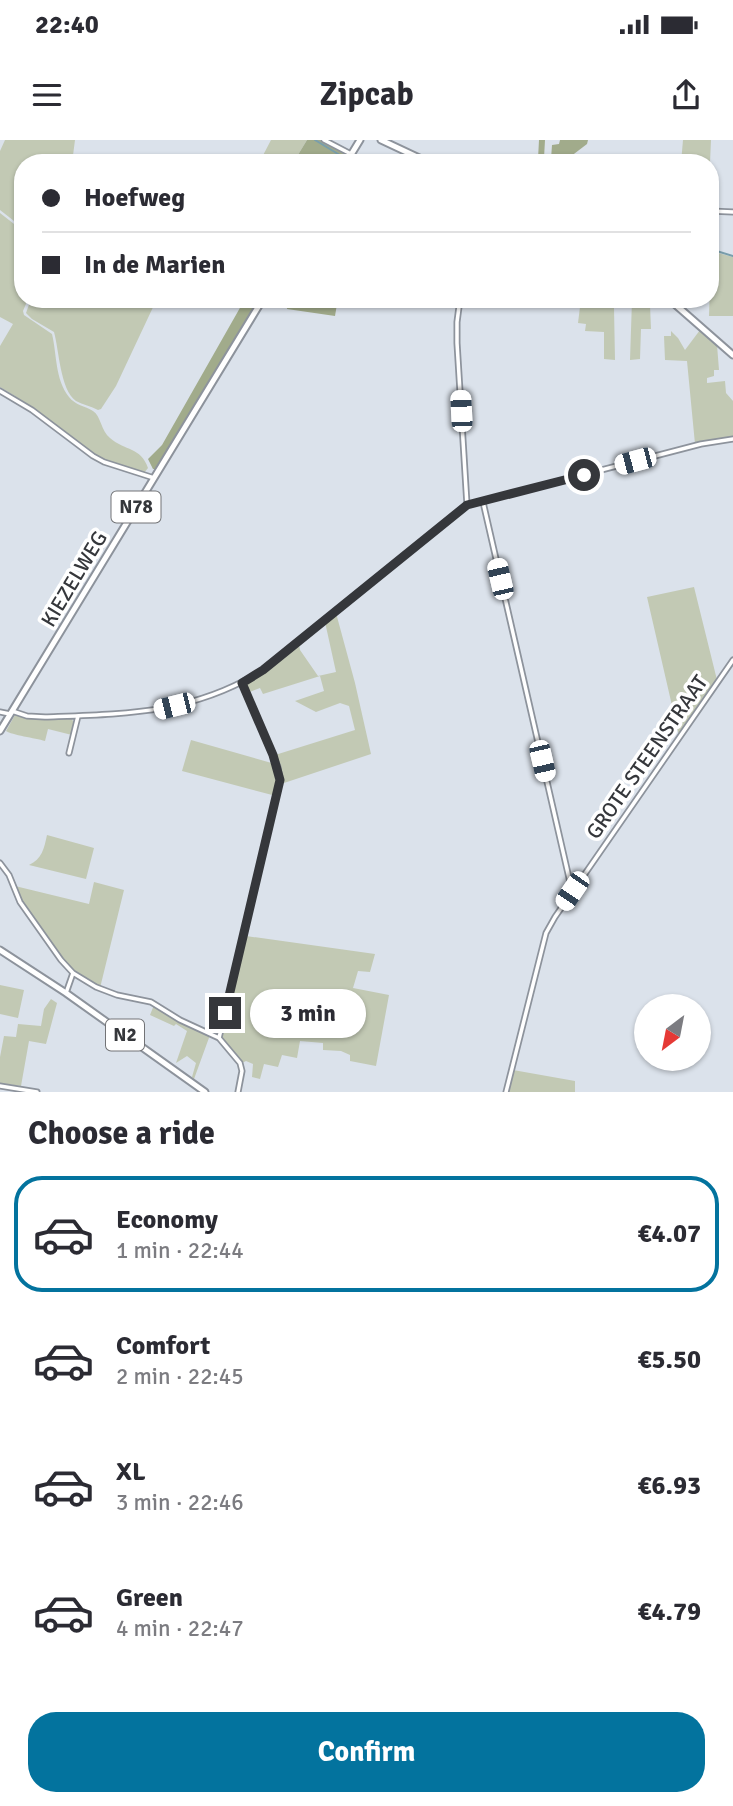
<!DOCTYPE html>
<meta charset="utf-8">
<style>
:root{--surface:#fff;--page:#f2f2f3;--text:#2b2b33;--muted:#7c7c81;--line:#e1e1e2;--accent:#03739e}
body{margin:0;font-family:Signika,sans-serif;background:var(--page);color:var(--text);height:100vh;display:flex;flex-direction:column;font-size:26px;white-space:nowrap}
*{box-sizing:border-box;margin:0}
p{font-size:23px;color:var(--muted)}
.icon{flex:none;width:38px;height:38px;fill:none;stroke:currentColor;stroke-width:2;stroke-linecap:round;stroke-linejoin:round}
.map{position:relative;height:952px;overflow:hidden}
.side{display:flex;flex-direction:column;background:var(--surface);flex:1}
.side>*{flex:none}
.hud{position:absolute;left:14px;top:14px;width:705px;height:154px;border-radius:28px;box-shadow:0 2px 5px #0004;display:grid;align-content:center;height:154px;padding:0 28px;background:var(--surface)}
.needle{width:46px;rotate:212deg}
.tools{position:absolute;left:634px;top:854px;display:grid;gap:14px}
.tools a{display:grid;place-items:center;width:77px;height:77px;border-radius:50%;background:var(--surface);box-shadow:0 2px 5px #0004;font-size:35px}
.end{position:absolute;width:32px;height:32px;margin:-16px;border:9px solid #35373b;background:#fff;box-shadow:0 0 0 4px #fff}
.from{border-radius:50%}
.bubble{position:absolute;height:49px;border-radius:24px;background:var(--surface);box-shadow:0 2px 5px #0004;font-size:23px;font-weight:700;line-height:49px;text-align:center}
.car{position:absolute;width:21px;height:42px;margin:-21px -10px;border-radius:9px;box-shadow:0 0 5px 2px #0007;background:linear-gradient(#fff 24%,#345 0 40%,#fff 0 76%,#345 0 86%,#fff 0)}
.hud b{display:flex;align-items:center;gap:24px;height:66px;font-size:26px}
.hud b+b{border-top:2px solid var(--line)}
.hud i{width:18px;height:18px;background:var(--text)}
ul{padding:0;list-style:none}
li{display:flex;align-items:center;gap:21px;height:116px;margin:0 14px 10px;padding:0 14px;border:4px solid transparent;border-radius:28px}
li div{flex:1}
li b{display:block;font-size:26px}
li em{font-style:normal;font-weight:700}
li.current{border-color:var(--accent)}
li>.icon{width:63px;height:63px;stroke-width:1.5}
h2{padding:0 28px;font-size:32px;line-height:84px}
.action{display:flex;gap:14px;margin-top:auto;padding:14px 28px}
.action a{flex:1;height:80px;border-radius:28px;background:var(--accent);color:#fff;font-size:28px;font-weight:700;line-height:80px;text-align:center}
.status{display:flex;justify-content:space-between;align-items:center;height:49px;padding:0 35px;background:var(--surface);direction:ltr}
.status svg{height:19px;fill:currentColor}
header{display:flex;justify-content:space-between;align-items:center;height:91px;padding:0 28px;background:var(--surface);font-size:32px;font-weight:700}
.map>svg:first-child{display:block}
</style>
<div class="status"><b>22:40</b><svg viewBox="0 0 49 12"><path d="M0 12V9h3v3zM5 12V6h3v6zM10 12V3h3v9zM15 12V0h3v12zM26 1h20v11H26zM47 4h2v5h-2z"/></svg></div>
<header><svg class="icon" aria-label="menu" viewBox="0 0 24 24"><path d="M4 6h16M4 12h16M4 18h16"/></svg>Zipcab<svg class="icon" aria-label="share" viewBox="0 0 24 24"><path d="M12 15V3M7 8l5-5 5 5M5 13v7h14v-7"/></svg></header>
<div class="map">
<svg width="733" height="952" viewBox="0 0 733 952">
<rect width="100%" height="100%" fill="#dbe2eb"/>
<path fill="#c2c9b4" d="M5,0H75L72,23H23V88L0,70V11Z
M271,0H307L293,23H259Z
M683,0H711L710,23H681Z
M0,73L23,91V159H28L23,171L24,175L52,194C57,215 55,239 69,257C75,265 85,266 93,271C101,276 101,291 110,298C125,311 141,307 148,328L144,333L104,320L93,315L15,256L0,247V206L13,184L0,177Z
M711,111L733,117V176H709Z
M31,159H147L155,163L116,246L101,269L98,270C91,266 83,265 76,261C60,250 59,209 54,192L32,179L26,173Z
M581,159H599V168H614L615,220L604,219V192L585,191L586,184L578,183Z
M632,160H641V165H650L651,189H641L640,219L630,220Z
M700,190L717,205L719,230H714V236L707,238V243L725,241L726,253L733,261V297L695,304L687,221L665,220L664,196H671V191L678,198L685,210Z
M694,447L717,540L679,596L647,457Z
M336,473L355,543L371,614L281,644V634L275,615L355,590L349,566L340,563L316,572L295,561L324,551L320,536L263,554L260,548L247,553L245,546L247,542L277,521L299,504L300,510L318,536L336,532L325,482Z
M15,575L40,579L71,578L75,584L72,595L48,589L45,601C35,598 12,595 6,591Z
M191,600L275,624L279,638L276,656L182,631Z
M47,695L94,708L86,739L29,725C42,719 44,709 47,695Z
M94,742L124,750L100,848C91,842 80,837 72,830C53,812 25,770 15,746L89,764Z
M246,796L375,814L370,832L358,831L353,848L389,855L376,926L350,921V915L341,911L323,910V903L300,901L297,918L282,915L278,927L264,924L260,939L252,937L253,924L246,921L242,923L222,899V894Z
M0,845L24,850L18,878L0,874Z
M51,859L57,863L46,904L29,901L21,946L0,943V917L4,896L16,897L18,884L41,886L44,869Z
M154,865L190,887L210,895L194,939L192,937L196,923L187,916L176,923L187,891L176,884L174,886L150,875Z
M513,930L575,941V952H507Z"/>
<path fill="#a1ab8b" d="M307,0H320L346,15L342,23H293Z
M539,0H545L544,18L551,19L552,5L559,4L560,0H588L587,4L566,20L565,23H542V20L538,19Z
M245,159H259L155,329H153L148,319L162,305Z
M288,159L337,164L335,176L287,169Z"/>
<g fill="none" stroke-linecap="round" stroke-linejoin="round">
<path stroke="#799eac" stroke-width="2" d="M315,0L343,17
M352,22V23
M710,109L733,116"/>
<g stroke="#8d939c" stroke-width="7">
<path id="street" d="M324,0L351,14
M710,71L733,72
M460,159L457,182V203L467,365
M0,251L32,270L93,316L104,322L154,338
M483,362L572,751
M12,571L27,576L45,577C125,574 193,574 263,530L467,365L701,304L733,299
M0,572L10,574
M69,613L78,576
M0,723L9,735L20,762L61,820L73,833L96,847L117,855L151,862L180,880L219,898L240,923L242,931L238,952
M66,853L73,833
M219,898L280,640L278,627L273,615L242,543
M0,946L37,952
M506,952L546,793L555,777L733,520"/>
</g>
<g stroke="#8d939c" stroke-width="9">
<path id="secondary" d="M381,0L430,23
M669,159L733,215"/>
</g>
<g stroke="#8d939c" stroke-width="9">
<path id="primary" d="M346,23L360,0
M0,591L263,159
M0,810L66,853L205,952"/>
</g>
<use href="#street" stroke="#fff" stroke-width="3.5"/>
<use href="#secondary" stroke="#fff" stroke-width="5"/>
<use href="#primary" stroke="#fff" stroke-width="5"/>
</g>
<g fill="none" stroke-linecap="round" stroke-linejoin="round">
<path stroke="#35373b" stroke-width="9" d="M225,873L280,640L273,615L242,543L263,530L467,365L584,335"/>
</g>
<g text-anchor="middle" dominant-baseline="central" stroke-width="7" stroke-linejoin="round" paint-order="stroke">
<g fill="#fff" stroke="#727376" stroke-width="2">
<rect x="111.5" y="351.5" width="49" height="31" rx="5"/>
<rect x="106" y="879.5" width="38" height="31" rx="5"/>
</g>
<g font-size="19" font-weight="bold" fill="#35373b">
<text x="136" y="367">N78</text>
<text x="125" y="895">N2</text>
</g>
<g font-size="21" fill="#35373b" stroke="#fff">
<text transform="translate(74 439) rotate(-59)">KIEZELWEG</text>
<text transform="translate(647 617) rotate(-55)">GROTE STEENSTRAAT</text>
</g>
</g>
</svg>
<div class="tools">
<a><svg class="needle" viewBox="-14 -14 28 28"><path d="M0-13l5 13h-10z" fill="#e53935"/><path d="M0 13l5-13h-10z" fill="#7c7c81"/></svg></a>
</div>
<i class="end from" style="left:584px;top:335px"></i>
<i class="end" style="left:225px;top:873px"></i>
<div class="bubble" style="left:250px;top:849px;width:116px">3 min</div>
<i class="car" style="left:461px;top:271px;rotate:357deg"></i>
<i class="car" style="left:635px;top:321px;rotate:255deg"></i>
<i class="car" style="left:500px;top:439px;rotate:347deg"></i>
<i class="car" style="left:174px;top:566px;rotate:256deg"></i>
<i class="car" style="left:542px;top:621px;rotate:167deg"></i>
<i class="car" style="left:572px;top:751px;rotate:214deg"></i>
<div class="hud">
<b><i class="from"></i>Hoefweg</b>
<b><i></i>In de Marien</b>
</div>
</div>
<section class="side">
<h2>Choose a ride</h2>
<ul>
<li class="current"><svg class="icon" aria-label="car" viewBox="0 0 24 24"><path d="M5 17H2v-5l4-1 3-4h7l3 4 3 1v5h-3M9 17h6M6 11h13"/><circle cx="7" cy="17" r="2"/><circle cx="17" cy="17" r="2"/></svg><div><b>Economy</b><p>1 min · 22:44</p></div><em>€4.07</em></li>
<li><svg class="icon" aria-label="car" viewBox="0 0 24 24"><path d="M5 17H2v-5l4-1 3-4h7l3 4 3 1v5h-3M9 17h6M6 11h13"/><circle cx="7" cy="17" r="2"/><circle cx="17" cy="17" r="2"/></svg><div><b>Comfort</b><p>2 min · 22:45</p></div><em>€5.50</em></li>
<li><svg class="icon" aria-label="car" viewBox="0 0 24 24"><path d="M5 17H2v-5l4-1 3-4h7l3 4 3 1v5h-3M9 17h6M6 11h13"/><circle cx="7" cy="17" r="2"/><circle cx="17" cy="17" r="2"/></svg><div><b>XL</b><p>3 min · 22:46</p></div><em>€6.93</em></li>
<li><svg class="icon" aria-label="car" viewBox="0 0 24 24"><path d="M5 17H2v-5l4-1 3-4h7l3 4 3 1v5h-3M9 17h6M6 11h13"/><circle cx="7" cy="17" r="2"/><circle cx="17" cy="17" r="2"/></svg><div><b>Green</b><p>4 min · 22:47</p></div><em>€4.79</em></li>
</ul>
<div class="action"><a>Confirm</a></div>
</section>
